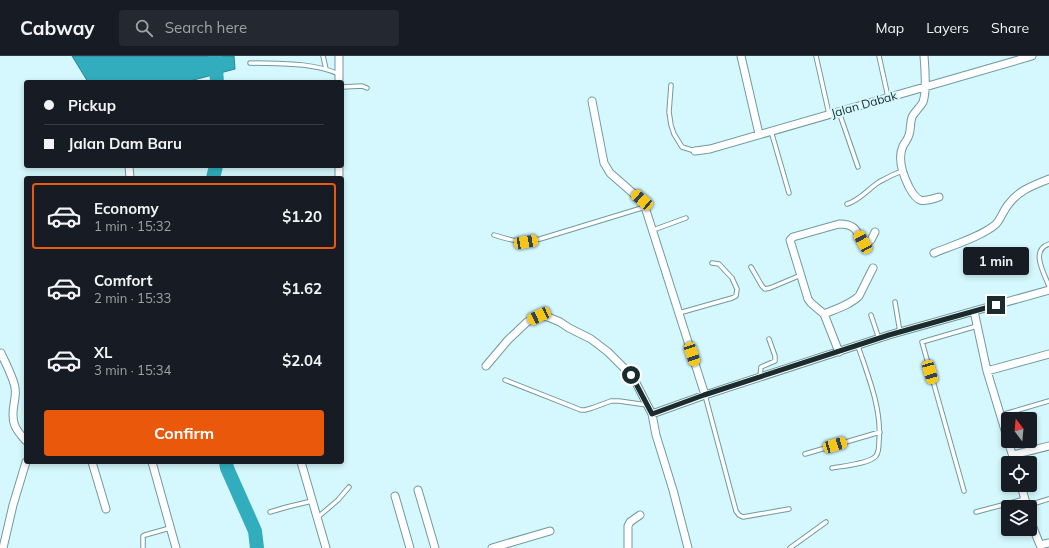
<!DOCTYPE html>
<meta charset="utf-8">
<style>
:root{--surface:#171b24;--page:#242831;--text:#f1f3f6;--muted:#9ea1a6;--line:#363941;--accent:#ea580c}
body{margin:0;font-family:Mulish,sans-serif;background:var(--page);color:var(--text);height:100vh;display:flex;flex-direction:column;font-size:15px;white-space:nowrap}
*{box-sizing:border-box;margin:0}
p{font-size:13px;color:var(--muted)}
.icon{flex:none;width:22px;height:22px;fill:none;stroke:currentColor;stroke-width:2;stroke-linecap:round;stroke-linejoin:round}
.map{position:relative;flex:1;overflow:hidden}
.drawer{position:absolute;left:24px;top:120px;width:320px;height:288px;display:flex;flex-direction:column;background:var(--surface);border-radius:4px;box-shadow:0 2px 6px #0003}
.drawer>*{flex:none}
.hud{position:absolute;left:24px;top:24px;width:320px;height:88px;border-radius:4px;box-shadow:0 2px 6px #0003;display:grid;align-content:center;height:88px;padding:0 20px;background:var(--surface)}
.needle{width:26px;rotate:344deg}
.fabs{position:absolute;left:1001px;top:356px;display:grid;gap:8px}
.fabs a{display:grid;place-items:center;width:36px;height:36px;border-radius:4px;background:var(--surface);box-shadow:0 2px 6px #0003;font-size:20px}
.end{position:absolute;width:18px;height:18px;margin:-9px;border:5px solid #1b2c2f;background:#fff;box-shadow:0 0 0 2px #fff}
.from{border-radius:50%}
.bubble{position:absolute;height:28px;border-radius:4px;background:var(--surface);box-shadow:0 2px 6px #0003;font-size:13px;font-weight:700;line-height:28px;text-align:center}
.car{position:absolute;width:12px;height:24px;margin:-12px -6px;border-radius:5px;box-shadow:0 0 3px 1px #0007;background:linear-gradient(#f5c518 24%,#345 0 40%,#f5c518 0 76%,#345 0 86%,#f5c518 0)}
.hud b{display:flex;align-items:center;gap:14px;height:38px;font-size:15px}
.hud b+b{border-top:1px solid var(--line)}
.hud i{width:10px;height:10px;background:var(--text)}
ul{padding:7px 0 0;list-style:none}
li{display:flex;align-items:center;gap:12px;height:66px;margin:0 8px 6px;padding:0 12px;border:2px solid transparent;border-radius:4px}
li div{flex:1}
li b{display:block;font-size:15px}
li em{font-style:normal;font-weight:700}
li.on{border-color:var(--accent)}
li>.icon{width:36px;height:36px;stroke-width:1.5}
.button{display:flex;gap:8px;margin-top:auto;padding:8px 20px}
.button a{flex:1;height:46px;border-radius:4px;background:var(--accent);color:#fff;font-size:16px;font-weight:700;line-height:46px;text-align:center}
header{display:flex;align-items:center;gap:24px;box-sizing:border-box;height:56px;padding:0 20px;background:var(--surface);border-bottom:1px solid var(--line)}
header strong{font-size:19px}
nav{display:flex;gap:22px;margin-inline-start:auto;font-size:14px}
.search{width:280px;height:36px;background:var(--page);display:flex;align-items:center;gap:10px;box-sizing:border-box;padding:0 14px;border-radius:4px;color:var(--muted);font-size:15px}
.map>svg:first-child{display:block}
</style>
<header>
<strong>Cabway</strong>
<div class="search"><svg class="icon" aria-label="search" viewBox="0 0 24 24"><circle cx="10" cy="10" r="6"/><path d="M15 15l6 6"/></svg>Search here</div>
<nav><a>Map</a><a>Layers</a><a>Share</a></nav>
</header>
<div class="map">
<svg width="1049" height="492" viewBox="0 0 1049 492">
<rect width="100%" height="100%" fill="#d4f8fd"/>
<path fill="#32adbd" stroke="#2b8692" d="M72,0H234L235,13L186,26H88Z"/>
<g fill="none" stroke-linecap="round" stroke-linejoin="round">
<path stroke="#32adbd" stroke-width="14" d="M215,0L217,26
M213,122L216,110
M226,406L227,412L255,475L257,492"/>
<g stroke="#709aa1" stroke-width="5.5">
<path id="lane" d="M323,0L326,13
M816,0L829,58
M879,0L888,41
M250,7C280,8 311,6 339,18
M671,29L669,56L671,69L674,78L682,91L695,95
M342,31L362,30L367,32
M839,56L858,111
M771,75L789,137
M847,148C860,144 867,134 879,126C886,122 894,118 902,115
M653,174L686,162
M494,179C513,185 521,187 540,183L645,151
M1049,188C1030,194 1044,217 1049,230
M751,211L762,230L765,233L770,232L801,219
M895,246L900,276
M679,257L732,242L736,240L737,233L732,222L719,208L712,207
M871,259L879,283
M760,321L761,311L775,305V300L769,283
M505,324L581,354H585L592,352L611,345H619L647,349
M705,339L736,455L739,459L743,461L789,453
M1001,359L1049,345
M805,398L880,376
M832,412C842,410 869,408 876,400C879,396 879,390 879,385C882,353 868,320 858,290
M964,435L922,286L977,270
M1026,450L1049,443
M270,456L287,451L312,445
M976,456L1025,443
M318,461L338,444L349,431
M143,491V480L145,479L170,472
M790,492L826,466"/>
</g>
<g stroke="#709aa1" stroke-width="9">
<path id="street" d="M339,0V26
M741,0L759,78
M924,0C925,13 927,35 923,46C920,52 915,55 912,61C910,67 911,73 909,79C908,83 905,86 903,90C897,103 903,119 909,131C918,148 922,146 939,141
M592,45L604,107L610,117L642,145L645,151L705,339
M695,95L710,93L1032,0
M129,110L130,122
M339,122V110
M934,197C951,190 983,180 996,168C1001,163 1003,155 1008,149C1019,134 1032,130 1049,123
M974,255L987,315L1008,384
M824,258C836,253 850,249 859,240L873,212
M839,296L824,258L811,247L808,243L790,184L793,181L839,168C855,168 856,174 863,186L867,187L871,184L875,176
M1,297C5,306 14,323 15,332C16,337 15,343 14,348C11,366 14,372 26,385
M486,310L508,284L527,266L539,260L548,261L560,266L569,272L591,283L608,296L626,314L634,323L652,358L656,379L673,434L688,492
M987,315L1049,298
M652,358L705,339L889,279L1049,234
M1008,385L1015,407
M1013,399L1049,390
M92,406L106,453
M152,406L176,492
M301,406L326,492
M1021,429L1027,451
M418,434L435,492
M395,440L410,492
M1030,464L1040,489L1049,487
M3,492L13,449L26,406
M492,492L550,475
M628,492V470L630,466L640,459"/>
</g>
<use href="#lane" stroke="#fff" stroke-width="3.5"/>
<use href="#street" stroke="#fff" stroke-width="7"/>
</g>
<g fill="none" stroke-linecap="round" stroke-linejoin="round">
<path stroke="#1b2c2f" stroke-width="5" d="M631,319L634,324L652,358L704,339L889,279L996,249"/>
</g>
<g text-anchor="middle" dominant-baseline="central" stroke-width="4" stroke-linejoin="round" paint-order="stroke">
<g font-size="12" fill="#1b2c2f" stroke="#d4f8fd">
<text transform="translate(864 48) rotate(-16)">Jalan Dabak</text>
</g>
</g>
</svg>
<div class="fabs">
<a><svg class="needle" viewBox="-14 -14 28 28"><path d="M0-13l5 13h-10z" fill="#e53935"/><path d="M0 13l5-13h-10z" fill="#9ea1a6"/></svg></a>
<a><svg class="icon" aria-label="locate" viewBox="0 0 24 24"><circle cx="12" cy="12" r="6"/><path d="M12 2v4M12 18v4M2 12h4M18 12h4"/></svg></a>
<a><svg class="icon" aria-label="layers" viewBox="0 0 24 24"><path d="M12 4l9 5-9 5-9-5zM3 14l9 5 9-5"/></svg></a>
</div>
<i class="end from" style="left:631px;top:319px"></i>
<i class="end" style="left:996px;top:249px"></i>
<div class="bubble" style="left:963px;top:191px;width:66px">1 min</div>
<i class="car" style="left:642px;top:144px;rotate:311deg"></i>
<i class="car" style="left:526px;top:186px;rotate:80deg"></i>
<i class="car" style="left:863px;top:186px;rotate:331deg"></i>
<i class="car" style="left:539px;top:260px;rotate:245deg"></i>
<i class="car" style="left:692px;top:298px;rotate:162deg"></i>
<i class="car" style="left:930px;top:316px;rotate:164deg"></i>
<i class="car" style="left:835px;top:389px;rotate:74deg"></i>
<div class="hud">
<b><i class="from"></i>Pickup</b>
<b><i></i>Jalan Dam Baru</b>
</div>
<section class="drawer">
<ul>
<li class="on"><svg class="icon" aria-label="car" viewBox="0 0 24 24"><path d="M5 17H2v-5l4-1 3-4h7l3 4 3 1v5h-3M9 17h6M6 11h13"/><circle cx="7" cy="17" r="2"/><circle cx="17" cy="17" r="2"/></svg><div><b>Economy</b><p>1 min · 15:32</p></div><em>$1.20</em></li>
<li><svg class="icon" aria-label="car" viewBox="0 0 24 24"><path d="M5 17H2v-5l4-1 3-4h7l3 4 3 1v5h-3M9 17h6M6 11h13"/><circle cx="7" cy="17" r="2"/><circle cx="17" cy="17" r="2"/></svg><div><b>Comfort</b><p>2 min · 15:33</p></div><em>$1.62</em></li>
<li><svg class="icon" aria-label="car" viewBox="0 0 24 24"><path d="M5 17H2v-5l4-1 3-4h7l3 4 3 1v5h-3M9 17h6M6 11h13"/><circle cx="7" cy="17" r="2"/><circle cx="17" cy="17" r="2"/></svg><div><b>XL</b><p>3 min · 15:34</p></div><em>$2.04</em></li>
</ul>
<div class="button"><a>Confirm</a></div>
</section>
</div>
